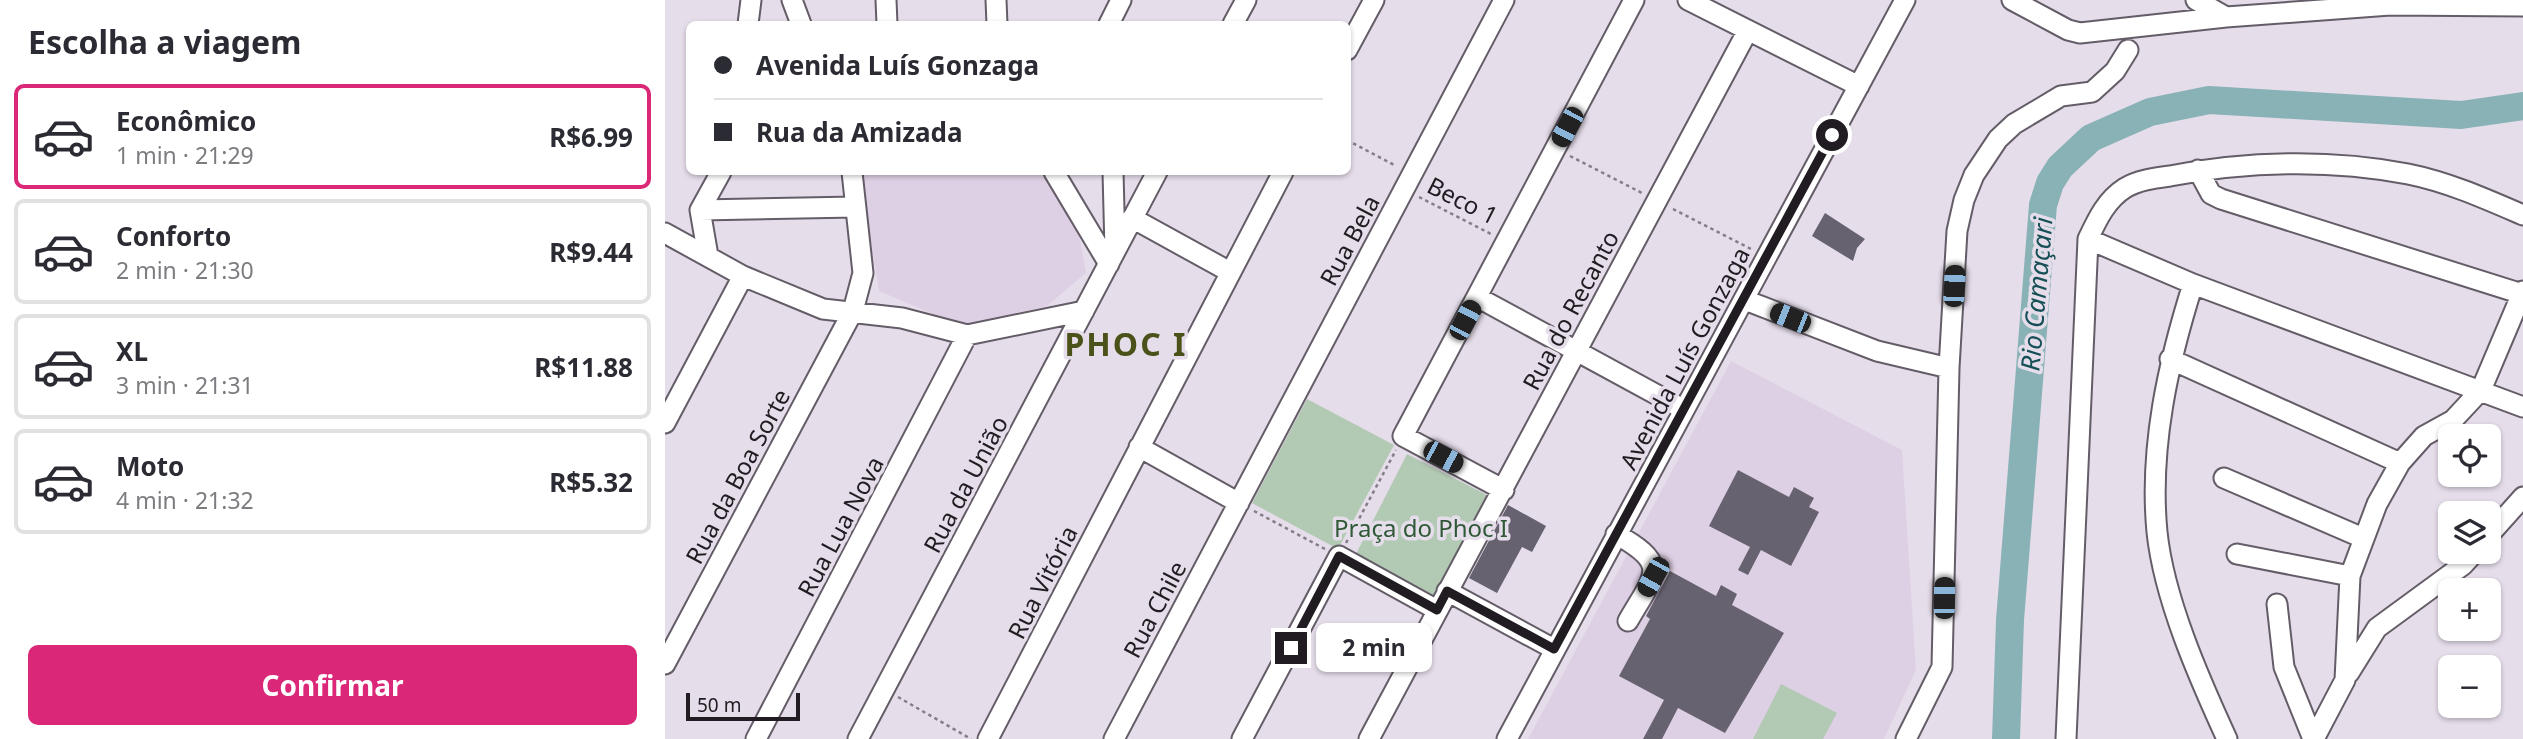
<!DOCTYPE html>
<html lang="pt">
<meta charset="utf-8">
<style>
:root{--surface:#fff;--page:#f2f2f3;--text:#2b2b33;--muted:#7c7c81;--line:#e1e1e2;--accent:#db2777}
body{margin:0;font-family:"Noto Sans",sans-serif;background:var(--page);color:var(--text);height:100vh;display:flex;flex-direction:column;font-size:26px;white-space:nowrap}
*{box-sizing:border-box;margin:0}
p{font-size:23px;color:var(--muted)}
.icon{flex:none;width:38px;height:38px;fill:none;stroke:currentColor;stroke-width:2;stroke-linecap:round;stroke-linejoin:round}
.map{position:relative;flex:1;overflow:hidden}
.drawer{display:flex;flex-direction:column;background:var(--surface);width:665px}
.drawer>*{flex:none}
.banner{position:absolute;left:21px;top:21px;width:665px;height:154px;border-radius:10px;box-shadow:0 2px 5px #0004;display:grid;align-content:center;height:154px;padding:0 28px;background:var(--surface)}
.fabs{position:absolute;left:1773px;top:424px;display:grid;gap:14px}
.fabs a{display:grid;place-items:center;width:63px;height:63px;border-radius:10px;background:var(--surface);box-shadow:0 2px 5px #0004;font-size:35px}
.scale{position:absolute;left:21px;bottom:18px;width:114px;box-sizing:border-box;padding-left:7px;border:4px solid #201c21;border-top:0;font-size:19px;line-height:24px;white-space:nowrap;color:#201c21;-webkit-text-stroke:5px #e6ddea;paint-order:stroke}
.end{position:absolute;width:32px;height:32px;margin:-16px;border:9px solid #201c21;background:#fff;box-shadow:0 0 0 4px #fff}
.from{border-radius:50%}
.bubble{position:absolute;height:49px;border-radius:10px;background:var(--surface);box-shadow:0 2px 5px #0004;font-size:23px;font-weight:700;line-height:49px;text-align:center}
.car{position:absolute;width:21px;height:42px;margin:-21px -10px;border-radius:9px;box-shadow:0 0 5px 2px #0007;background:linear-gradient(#222 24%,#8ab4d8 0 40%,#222 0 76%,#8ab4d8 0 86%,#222 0)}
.banner b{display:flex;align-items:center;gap:24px;height:66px;font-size:26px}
.banner b+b{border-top:2px solid var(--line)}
.banner i{width:18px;height:18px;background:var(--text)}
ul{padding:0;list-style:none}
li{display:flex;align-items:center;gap:21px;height:105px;margin:0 14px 10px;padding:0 14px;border:4px solid var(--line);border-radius:10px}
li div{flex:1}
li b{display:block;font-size:26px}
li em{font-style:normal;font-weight:700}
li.selected{border-color:var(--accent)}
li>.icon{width:63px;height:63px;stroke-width:1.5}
h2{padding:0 28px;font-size:32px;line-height:84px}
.primary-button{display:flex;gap:14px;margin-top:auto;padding:14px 28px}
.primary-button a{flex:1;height:80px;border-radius:10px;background:var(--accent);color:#fff;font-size:28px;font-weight:700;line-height:80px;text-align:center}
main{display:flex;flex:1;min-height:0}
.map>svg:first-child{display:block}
</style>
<main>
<section class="drawer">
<h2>Escolha a viagem</h2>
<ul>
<li class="selected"><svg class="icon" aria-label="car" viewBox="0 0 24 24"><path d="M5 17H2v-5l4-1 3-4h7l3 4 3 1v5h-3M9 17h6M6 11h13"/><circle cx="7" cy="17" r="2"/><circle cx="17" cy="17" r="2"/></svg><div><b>Econômico</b><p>1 min · 21:29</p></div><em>R$6.99</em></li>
<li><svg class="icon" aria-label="car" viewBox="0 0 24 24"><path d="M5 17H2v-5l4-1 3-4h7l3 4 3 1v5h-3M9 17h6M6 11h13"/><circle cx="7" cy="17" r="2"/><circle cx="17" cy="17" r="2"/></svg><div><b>Conforto</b><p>2 min · 21:30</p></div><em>R$9.44</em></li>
<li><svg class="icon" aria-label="car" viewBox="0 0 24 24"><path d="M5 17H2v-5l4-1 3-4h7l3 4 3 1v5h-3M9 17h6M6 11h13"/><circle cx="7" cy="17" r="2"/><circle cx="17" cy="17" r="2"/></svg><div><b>XL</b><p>3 min · 21:31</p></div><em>R$11.88</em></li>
<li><svg class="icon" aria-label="car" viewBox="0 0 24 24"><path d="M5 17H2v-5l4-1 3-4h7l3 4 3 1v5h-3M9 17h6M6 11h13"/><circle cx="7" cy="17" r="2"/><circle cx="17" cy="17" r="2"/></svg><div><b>Moto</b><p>4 min · 21:32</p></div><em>R$5.32</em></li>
</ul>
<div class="primary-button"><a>Confirmar</a></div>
</section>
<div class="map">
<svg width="1858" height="739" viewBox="0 0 1858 739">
<rect width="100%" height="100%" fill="#e6ddea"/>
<path fill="#ded0e4" d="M194,172H382L410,212L421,273L382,306L296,326L214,291Z
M1066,361L1237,450L1251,670L1219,739H863Z"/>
<path fill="#b2c9b4" d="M642,399L729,445L673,549L587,503Z
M742,454L824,496L770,600L689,558Z
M1116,684L1172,713L1158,739H1088Z"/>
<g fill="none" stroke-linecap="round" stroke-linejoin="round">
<path stroke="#89b2b6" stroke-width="28" d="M1341,739L1345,620L1378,205L1385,183L1395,167L1426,138L1485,112L1544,100L1796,115L1858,106"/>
</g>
<path fill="#67626f" d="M1160,213L1200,239L1192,248L1188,261L1147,236Z
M1073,470L1124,497L1129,487L1149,498L1144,507L1154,512L1126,566L1096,550L1083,575L1073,570L1085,547L1044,526Z
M843,505L881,526L867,552L857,547L832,593L804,578Z
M1005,571L1051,596L1056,585L1072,594L1067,605L1119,633L1060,733L1013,708L997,739H978L999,700L954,676L985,619L981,616Z"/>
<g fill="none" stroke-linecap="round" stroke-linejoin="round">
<g stroke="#645c67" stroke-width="23">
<path id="minor" d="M127,0L136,24
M221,0L222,24
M331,0L332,24
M1023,0L1194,86
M1347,0L1403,30L1415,33L1561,17L1725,5L1858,6
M1531,0L1561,17
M83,24L86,0
M444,24L456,0
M568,24L581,0
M682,50L709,0
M1533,170L1546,194L1556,199L1857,294
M389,172L444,264
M448,172L450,250
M35,210L190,207
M467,218L565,272
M0,233L78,276L158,309L237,318L302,335L419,311
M1423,239L1528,284L1858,407
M43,256L35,210L56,172
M1528,284C1503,363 1484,448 1492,532C1499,599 1534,678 1562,739
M812,297L1018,409
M1080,300L1212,351L1284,368
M1505,359L1735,463
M0,423L78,276
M474,447L574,503
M1559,478L1698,538
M839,490L738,436L969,0
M951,534C1006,565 990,574 963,621
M1824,535L1858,497
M1572,554L1685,576
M782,591L889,649
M1612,604L1619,667L1648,739
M0,664L188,311L198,273L187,172
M1684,673L1712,628L1798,565L1811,551
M91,739L302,335
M193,739L492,172
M323,739L618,172
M449,739L839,0
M577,739L674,556L772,610
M704,739L1082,32
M842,739L1240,0
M1241,739L1277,667L1284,368L1292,231L1299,200L1309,175L1333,139L1349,124L1396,96L1427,92L1450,71L1463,50
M1401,739L1423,239C1432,220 1441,200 1460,188C1473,180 1490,178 1505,176C1582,161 1666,159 1743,174C1783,182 1821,199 1858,215
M1649,739L1680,680L1685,576L1712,504L1735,463L1759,436L1788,420L1816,390L1858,291"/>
</g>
<path stroke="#847e87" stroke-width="2.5" stroke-dasharray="3.5 3.5" stroke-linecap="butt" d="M682,140L731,166
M905,156L977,193
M754,197L826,234
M1008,209L1086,249
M589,511L660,549
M681,543L731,450
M233,697L306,739"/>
<use href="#minor" stroke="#fff" stroke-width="19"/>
</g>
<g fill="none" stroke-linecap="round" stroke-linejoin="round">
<path stroke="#201c21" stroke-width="9" d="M626,648L674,556L772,610L782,591L889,649L1167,135"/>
</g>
<g text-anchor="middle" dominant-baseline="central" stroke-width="7" stroke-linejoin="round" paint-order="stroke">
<g font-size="24" fill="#201c21" stroke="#e6ddea">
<text transform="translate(798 200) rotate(27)">Beco 1</text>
<text transform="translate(684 240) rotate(-62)">Rua Bela</text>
<text transform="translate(905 310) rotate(-62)">Rua do Recanto</text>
<text transform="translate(1019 358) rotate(-62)">Avenida Luís Gonzaga</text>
<text transform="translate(72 476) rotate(-62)">Rua da Boa Sorte</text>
<text transform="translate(300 484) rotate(-62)">Rua da União</text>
<text transform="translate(175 526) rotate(-62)">Rua Lua Nova</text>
<text transform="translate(377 582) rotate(-63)">Rua Vitória</text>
<text transform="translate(489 609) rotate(-62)">Rua Chile</text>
</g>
<g font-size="24" fill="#2f5936" stroke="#e6ddea">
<text x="756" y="527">Praça do Phoc I</text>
</g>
<g font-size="26" font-style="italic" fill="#155056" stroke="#e6ddea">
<text transform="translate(1371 294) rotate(-85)">Rio Camaçari</text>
</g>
<g font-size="32" font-weight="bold" letter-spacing="2" fill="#4a5219" stroke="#e6ddea">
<text x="461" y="343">PHOC I</text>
</g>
</g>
</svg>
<div class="fabs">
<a><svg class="icon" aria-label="locate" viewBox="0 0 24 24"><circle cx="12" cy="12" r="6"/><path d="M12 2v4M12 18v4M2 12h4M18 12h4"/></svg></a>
<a><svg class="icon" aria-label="layers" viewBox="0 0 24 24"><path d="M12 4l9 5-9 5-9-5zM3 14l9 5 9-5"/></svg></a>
<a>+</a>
<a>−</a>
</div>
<div class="scale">50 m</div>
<i class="end from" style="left:1167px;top:135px"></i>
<i class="end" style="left:626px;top:648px"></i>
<div class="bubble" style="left:651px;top:623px;width:116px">2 min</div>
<i class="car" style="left:902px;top:127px;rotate:208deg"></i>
<i class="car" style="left:1289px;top:286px;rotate:3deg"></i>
<i class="car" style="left:1125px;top:318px;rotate:292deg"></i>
<i class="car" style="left:800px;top:320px;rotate:28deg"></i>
<i class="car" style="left:778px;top:457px;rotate:118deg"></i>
<i class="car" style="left:988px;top:577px;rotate:209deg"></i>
<i class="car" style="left:1279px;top:598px;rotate:1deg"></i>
<div class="banner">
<b><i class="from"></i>Avenida Luís Gonzaga</b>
<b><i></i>Rua da Amizada</b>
</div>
</div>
</main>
